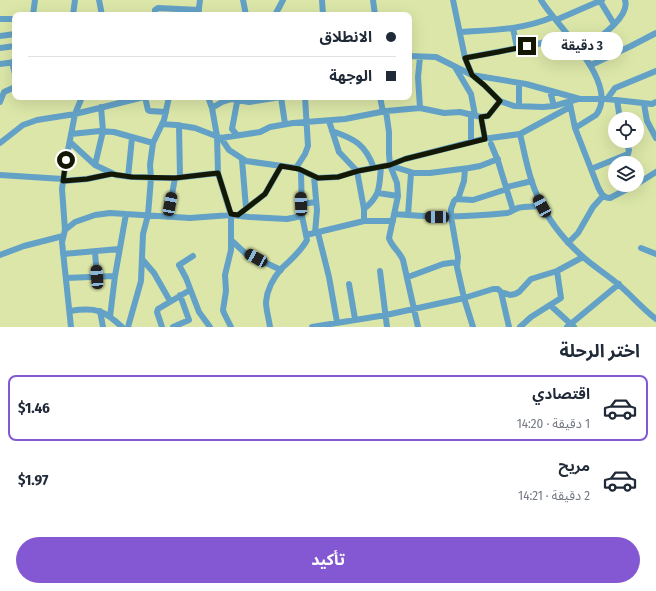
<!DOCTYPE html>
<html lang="ar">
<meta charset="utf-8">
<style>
:root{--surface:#fff;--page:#f2f2f3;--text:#1f2937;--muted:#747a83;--line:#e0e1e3;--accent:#8358d2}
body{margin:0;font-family:"Fira Sans Condensed","Noto Sans Arabic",sans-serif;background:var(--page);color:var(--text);direction:rtl;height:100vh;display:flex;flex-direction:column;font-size:15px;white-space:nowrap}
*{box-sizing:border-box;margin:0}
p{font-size:13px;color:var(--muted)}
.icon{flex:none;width:22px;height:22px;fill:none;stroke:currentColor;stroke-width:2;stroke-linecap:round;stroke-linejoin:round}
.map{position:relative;height:327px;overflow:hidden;direction:ltr}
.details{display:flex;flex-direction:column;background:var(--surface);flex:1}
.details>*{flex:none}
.top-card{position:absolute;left:12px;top:12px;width:400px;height:88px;border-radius:8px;box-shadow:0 4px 16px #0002;direction:rtl;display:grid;align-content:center;height:88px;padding:0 16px;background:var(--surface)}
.tools{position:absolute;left:608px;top:112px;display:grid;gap:8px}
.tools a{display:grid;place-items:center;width:36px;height:36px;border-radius:50%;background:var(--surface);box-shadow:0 4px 16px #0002;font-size:20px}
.end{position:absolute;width:18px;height:18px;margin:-9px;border:5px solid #141701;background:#fff;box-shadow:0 0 0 2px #fff}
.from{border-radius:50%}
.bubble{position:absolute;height:28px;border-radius:14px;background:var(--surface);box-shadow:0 4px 16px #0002;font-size:13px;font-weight:700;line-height:28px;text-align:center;direction:rtl}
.car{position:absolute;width:12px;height:24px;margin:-12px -6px;border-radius:5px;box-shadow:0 0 3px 1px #0007;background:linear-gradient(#222 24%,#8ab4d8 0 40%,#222 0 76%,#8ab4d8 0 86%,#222 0)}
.top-card b{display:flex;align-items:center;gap:14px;height:38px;font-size:15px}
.top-card b+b{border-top:1px solid var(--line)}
.top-card i{width:10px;height:10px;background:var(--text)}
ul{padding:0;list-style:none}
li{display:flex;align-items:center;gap:12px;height:66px;margin:0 8px 6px;padding:0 8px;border:2px solid transparent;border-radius:8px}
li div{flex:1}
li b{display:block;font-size:15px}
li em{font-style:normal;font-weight:700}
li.active{border-color:var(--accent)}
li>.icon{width:36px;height:36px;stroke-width:1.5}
h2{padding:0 16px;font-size:18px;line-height:48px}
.button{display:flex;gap:8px;margin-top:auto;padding:8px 16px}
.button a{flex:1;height:46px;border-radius:24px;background:var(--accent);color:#fff;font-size:16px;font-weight:700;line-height:46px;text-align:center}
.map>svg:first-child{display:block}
</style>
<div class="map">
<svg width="656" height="327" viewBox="0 0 656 327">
<rect width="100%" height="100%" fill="#dbe6a8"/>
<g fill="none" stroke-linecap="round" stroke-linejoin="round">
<path stroke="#63a1c6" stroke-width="6" d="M99,0L102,15
M243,0L246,15
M322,0L323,15
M373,0L375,15
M453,0L465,58L472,75L484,85L500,101L514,106L543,107L554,106L578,99
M541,0C556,26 621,83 596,115L575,128
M600,1L614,24
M33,15L35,0
M73,15L75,0
M155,15V10L158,8L199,10
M198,15L200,0
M275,15L283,0
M0,19H15
M556,20L602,0
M513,28L517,48
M460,32C493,30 522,30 553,17
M0,36L15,34
M0,48L15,46
M581,51C593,42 631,18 625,0
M409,56L436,57L472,75L526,84L580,99H607L652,104L656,102
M420,57L418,77L420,108
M465,58L534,45L560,38L568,35
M12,62L15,74
M0,64L15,62
M591,65L631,46L656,33
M455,67L471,94L475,115
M519,83V106
M550,91L554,106
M145,97L148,110L150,111L166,112
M208,97L212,108L217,136L218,173L231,215V250L225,275L226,291L223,310L224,313L231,327
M281,97L285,124
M380,97L383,112
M607,99L615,88L656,71
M617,100L620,119
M0,102L4,92L15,87
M570,104L575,128L598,187C601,193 603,198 610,198L635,185
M644,104L647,121L656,138
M212,108L222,102L232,99L249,102L281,97
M386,111L389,132V154L390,165L397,183L398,196L389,238C391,246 400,252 403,260L418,327
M471,114V142
M481,117L485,139
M329,121L339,152L357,171L364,209V221
M162,124L176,125L195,128L221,138L260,132L270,127L293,123L345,119L386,111L420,108L444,113L460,112L481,117L488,116L500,101
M179,125L180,177
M332,131C355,139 365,144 374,168
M71,134L100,131L114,132L153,143
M520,134C525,154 528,176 537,195C547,219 563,239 582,256C593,266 606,274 618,284C631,295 642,308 656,319
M237,135L232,129L238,97
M221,138L229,150L246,161L296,168L318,178L338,177L357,171L390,165L405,159L483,139L520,134L570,107
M70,142L95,165L116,175L132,177L175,178L218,173
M0,143L23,125L37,120L75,114L144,97
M491,144L498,161L513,210
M242,160L246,208
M95,165L103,131L101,107
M391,166L414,173H430L469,168L480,166L498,159
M296,168L305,154L308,146L305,97
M591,169L628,154L629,150L626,141
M0,175L63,179
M128,177L132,138
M314,177L317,210L315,233
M63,181L87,179L111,174
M637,184L656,172
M507,187L532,181
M378,193L398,196
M458,199L464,181L465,169
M301,204L316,202
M364,209C381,195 379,187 381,167
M394,214C433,218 469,217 507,213C512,212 514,209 518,208C526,206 535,207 542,206
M238,215L265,194L281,166
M408,215L411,173
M168,217L175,178
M65,230L75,222L95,215L110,213L190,218L231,215L249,217L287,219L302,216
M318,233L329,277L337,322
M306,235L364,221H393
M231,240L245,253L281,270
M568,243L578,233L593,207L603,196
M641,248L656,254
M95,252L97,277
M63,254L119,249
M0,255L24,246L63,236
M193,256L179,265L186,278L199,312L210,327
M142,259L154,273L170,301
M380,271L387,327
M408,277L443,264L457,262
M66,278L115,276
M349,284L355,319
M501,292L509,327
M550,305L574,327
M70,311C95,307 104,310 122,327
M100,311L103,327
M110,317L115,276L126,214
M71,327L62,242L65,230L62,189L66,160L75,114L82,97
M128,327L141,281L143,234L148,215L151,178L150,165L153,143L164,120L169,97
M162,327L157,312L158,309L190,290
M173,327L189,320L180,295
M270,327C269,319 266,310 266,302C267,290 274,277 282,268C291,260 301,251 307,240L302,216L301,170
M312,327L386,315L464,298L493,289H498L501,292L510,295L515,294L519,292L531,279L557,271L583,257
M473,327L464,298L457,267L458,257L451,217V209L454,201L456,199L473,200L507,189
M520,327L531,317L561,298L557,271
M567,327L619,284"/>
</g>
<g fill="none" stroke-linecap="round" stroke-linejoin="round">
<path stroke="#141701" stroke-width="5" d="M66,160L63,181L87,179L111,174L132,177L175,178L218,173L231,214L238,215L265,194L281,166L299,169L318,178L338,177L358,171L390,165L405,159L485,139L481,117L488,116L500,101L484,85L472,75L465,58L498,52L527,46"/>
</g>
</svg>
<div class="tools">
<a><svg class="icon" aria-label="locate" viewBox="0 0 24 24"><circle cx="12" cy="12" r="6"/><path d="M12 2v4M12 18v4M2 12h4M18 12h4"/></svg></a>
<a><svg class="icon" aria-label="layers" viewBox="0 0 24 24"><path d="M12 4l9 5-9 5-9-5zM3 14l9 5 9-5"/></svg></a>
</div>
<i class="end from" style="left:66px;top:160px"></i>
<i class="end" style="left:527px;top:46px"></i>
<div class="bubble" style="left:541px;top:32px;width:82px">3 دقيقة</div>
<i class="car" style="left:170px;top:204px;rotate:11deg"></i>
<i class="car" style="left:301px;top:204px;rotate:358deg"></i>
<i class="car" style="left:542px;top:206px;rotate:332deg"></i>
<i class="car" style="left:437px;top:217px;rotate:271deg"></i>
<i class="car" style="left:256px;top:258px;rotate:299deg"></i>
<i class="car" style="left:97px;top:277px;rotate:356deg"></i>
<div class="top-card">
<b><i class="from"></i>الانطلاق</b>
<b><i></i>الوجهة</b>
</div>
</div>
<section class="details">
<h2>اختر الرحلة</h2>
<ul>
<li class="active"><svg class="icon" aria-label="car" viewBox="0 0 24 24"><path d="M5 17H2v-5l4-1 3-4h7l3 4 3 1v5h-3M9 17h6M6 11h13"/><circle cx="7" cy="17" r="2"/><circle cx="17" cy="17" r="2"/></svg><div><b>اقتصادي</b><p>1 دقيقة · 14:20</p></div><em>$1.46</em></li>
<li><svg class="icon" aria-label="car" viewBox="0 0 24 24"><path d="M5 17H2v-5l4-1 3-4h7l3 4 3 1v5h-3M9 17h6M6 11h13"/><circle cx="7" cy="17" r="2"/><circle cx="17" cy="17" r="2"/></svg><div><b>مريح</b><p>2 دقيقة · 14:21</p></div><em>$1.97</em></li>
</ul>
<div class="button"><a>تأكيد</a></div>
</section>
